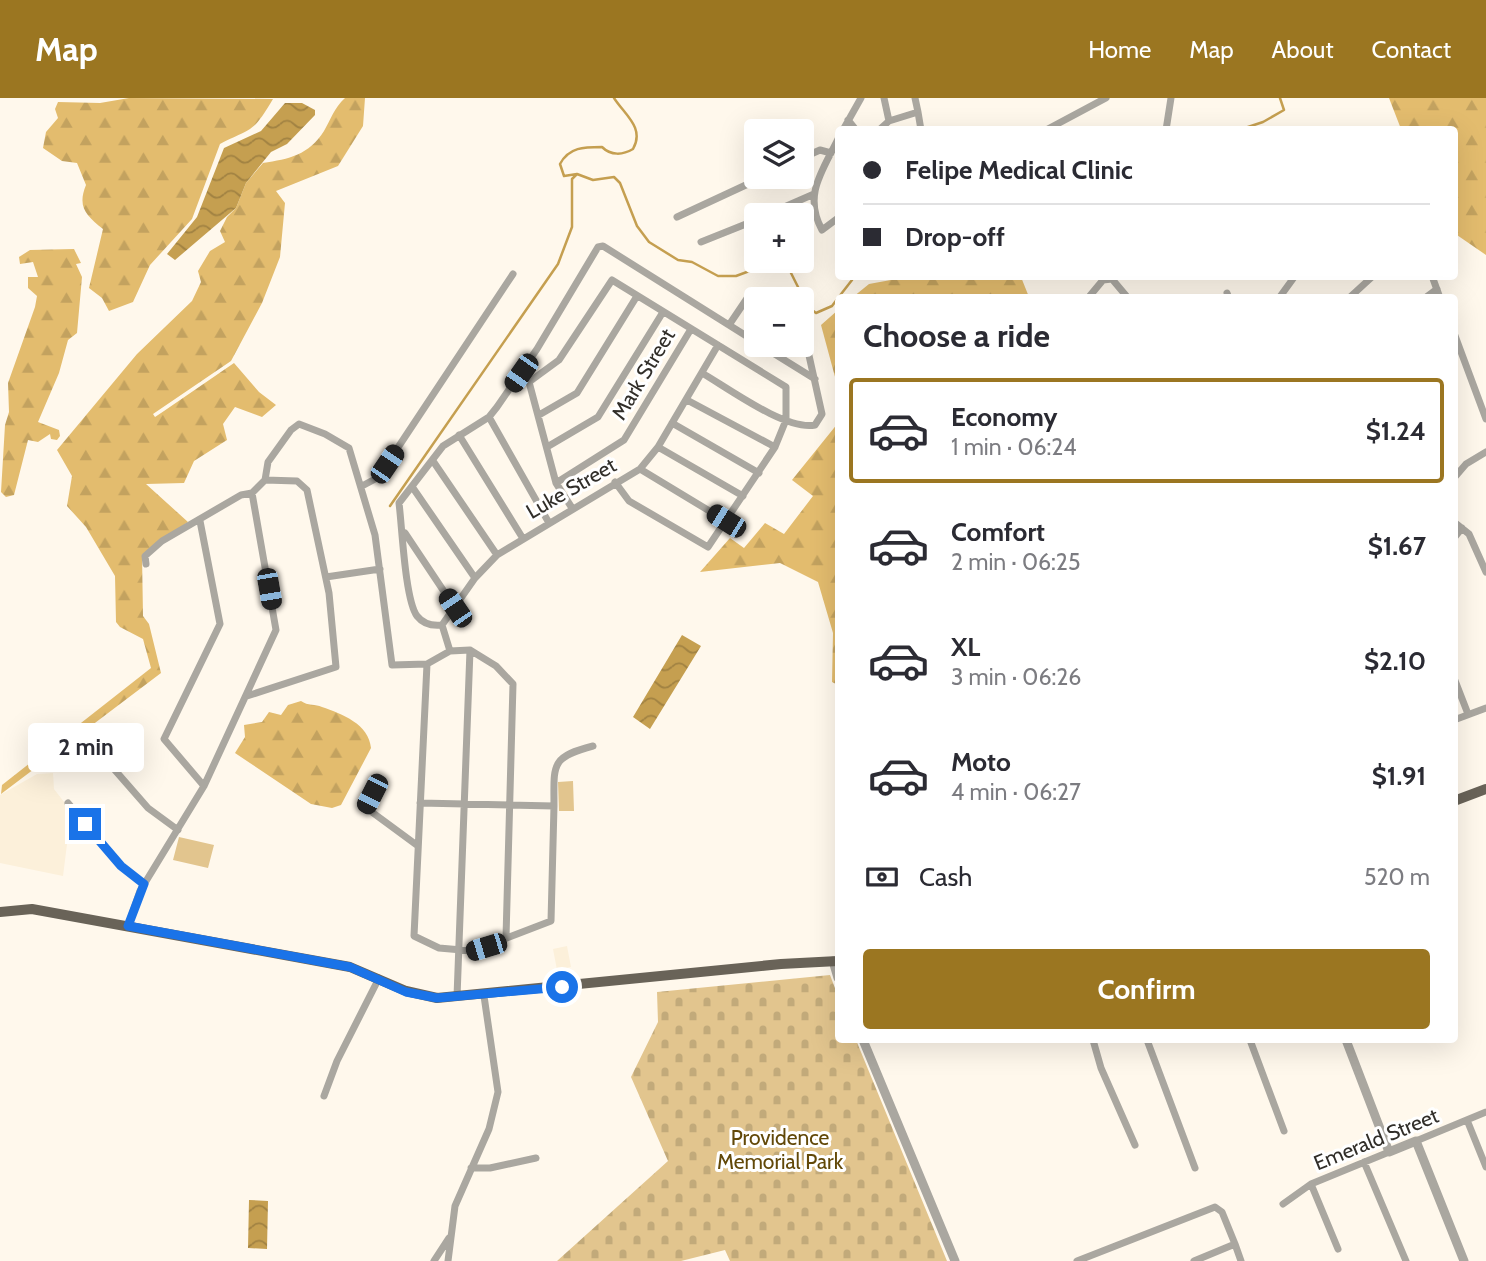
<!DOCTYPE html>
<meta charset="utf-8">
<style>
:root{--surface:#fff;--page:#f2f2f3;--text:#2b2b33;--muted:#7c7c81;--line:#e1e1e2;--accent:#9b7621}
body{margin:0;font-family:Cabin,sans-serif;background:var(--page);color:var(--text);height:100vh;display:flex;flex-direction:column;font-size:26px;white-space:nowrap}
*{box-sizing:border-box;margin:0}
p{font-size:23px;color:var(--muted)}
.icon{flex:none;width:38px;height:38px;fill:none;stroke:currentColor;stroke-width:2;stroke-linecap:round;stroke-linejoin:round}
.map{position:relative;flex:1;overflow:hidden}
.panel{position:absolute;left:835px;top:196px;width:623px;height:749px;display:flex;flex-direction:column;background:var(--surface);border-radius:7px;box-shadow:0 7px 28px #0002}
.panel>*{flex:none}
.hud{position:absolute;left:835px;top:28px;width:623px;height:154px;border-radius:7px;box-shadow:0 7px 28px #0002;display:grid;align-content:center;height:154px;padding:0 28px;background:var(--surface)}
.tools{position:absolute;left:744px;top:21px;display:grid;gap:14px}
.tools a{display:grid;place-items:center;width:70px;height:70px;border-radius:7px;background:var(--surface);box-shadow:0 7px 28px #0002;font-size:35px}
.end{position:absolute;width:32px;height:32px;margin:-16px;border:9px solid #1a73e8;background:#fff;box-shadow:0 0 0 4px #fff}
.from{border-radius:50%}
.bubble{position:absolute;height:49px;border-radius:7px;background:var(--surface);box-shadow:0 7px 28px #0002;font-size:23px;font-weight:700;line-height:49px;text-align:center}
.car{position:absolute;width:21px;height:42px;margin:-21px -10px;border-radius:9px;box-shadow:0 0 5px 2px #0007;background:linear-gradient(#222 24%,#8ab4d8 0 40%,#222 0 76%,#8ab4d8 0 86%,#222 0)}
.hud b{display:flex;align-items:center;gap:24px;height:66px;font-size:26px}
.hud b+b{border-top:2px solid var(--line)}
.hud i{width:18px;height:18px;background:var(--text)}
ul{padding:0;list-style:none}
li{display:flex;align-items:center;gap:21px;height:105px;margin:0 14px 10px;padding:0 14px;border:4px solid transparent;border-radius:7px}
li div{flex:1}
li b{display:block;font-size:26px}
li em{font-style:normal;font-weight:700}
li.current{border-color:var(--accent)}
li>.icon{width:63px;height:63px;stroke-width:1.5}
h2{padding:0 28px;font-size:32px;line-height:84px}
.pay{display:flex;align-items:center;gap:18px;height:77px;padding:0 28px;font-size:26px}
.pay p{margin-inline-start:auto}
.action{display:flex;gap:14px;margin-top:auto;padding:14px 28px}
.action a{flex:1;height:80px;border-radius:7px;background:var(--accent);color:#fff;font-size:28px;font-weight:700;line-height:80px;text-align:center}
header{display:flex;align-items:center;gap:42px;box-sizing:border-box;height:98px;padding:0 35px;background:var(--accent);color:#fff}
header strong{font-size:33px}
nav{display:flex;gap:38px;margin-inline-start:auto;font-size:24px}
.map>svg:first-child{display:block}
</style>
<header>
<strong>Map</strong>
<nav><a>Home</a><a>Map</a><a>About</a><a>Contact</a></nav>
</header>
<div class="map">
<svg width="1486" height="1163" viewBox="0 0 1486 1163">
<defs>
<pattern id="forest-firs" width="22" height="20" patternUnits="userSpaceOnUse" patternTransform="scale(1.75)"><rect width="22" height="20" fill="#e3bc6e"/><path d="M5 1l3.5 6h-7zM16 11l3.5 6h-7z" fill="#c3a25f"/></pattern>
<pattern id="cemetery-stones" width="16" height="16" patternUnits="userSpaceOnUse" patternTransform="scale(1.75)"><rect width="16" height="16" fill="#e2c58e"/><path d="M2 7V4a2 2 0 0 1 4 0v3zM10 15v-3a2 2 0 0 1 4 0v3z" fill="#c2aa7a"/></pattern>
<pattern id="water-waves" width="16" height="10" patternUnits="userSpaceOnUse" patternTransform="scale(1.75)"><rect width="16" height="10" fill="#c59f50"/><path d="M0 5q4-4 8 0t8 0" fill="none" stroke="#a18242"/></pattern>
</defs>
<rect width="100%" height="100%" fill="#fff8ec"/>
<path fill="#fcf0da" d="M53,675L54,691L82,727L68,738L63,778L0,765V697L37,676Z
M567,848L571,869L557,872L553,851Z"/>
<path fill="url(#forest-firs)" d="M129,0L273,1C252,36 253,29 220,46L192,121L150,167L133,204L109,213L102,200L89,190L103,131C86,117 77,109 86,87L77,65L62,63L43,50L46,34L58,20L55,11L58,4L100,5Z
M345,0H365L363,28L338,68L276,93L285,105L280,159L262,205L231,263L153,316L155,319L164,313L234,265L259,294L276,307L262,319L235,309L223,326L227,342L194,363L184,385L146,386L188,424L142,457L143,518L149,526L161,575L1,696L2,687L151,570L143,541L120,529L116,524L115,478L86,429L67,408L72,378L57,352L137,256L192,203L201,184L198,173L210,153L225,144L220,133L227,119L236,110L246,85L263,65C289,61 309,57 324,33C331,21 334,10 345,0Z
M1389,0H1486V157L1454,135V32L1401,31Z
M74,151L81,165L76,166L82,179L77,235L68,242L59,275L38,324L59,332L60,338L57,342L51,341L50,336L38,344L28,342L14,397L6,399L1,394L5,327L9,314L8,285L35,209L37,198L28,190V179H38L33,164L20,166L19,159L30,152Z
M907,179H1021L1029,199H853L869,186Z
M838,212V290L821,227Z
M838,325V587L832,584L833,535L818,484L780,465L700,474L730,440L744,450L765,425L784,436L813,398L792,382Z
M301,603C308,608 315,606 322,609C342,616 369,626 371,650L341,707L332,710L311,706L235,655L245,639L244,627L262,624L269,614L281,617L288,607Z"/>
<path fill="url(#cemetery-stones)" d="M830,877L838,898V942H856L947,1163H730L725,1152L681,1163H557L668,1063L631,979L658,924L657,894Z"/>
<path fill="#e2c58e" d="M573,683L574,713H559L558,684Z
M179,739L214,747L208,770L173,762Z"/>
<path fill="url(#water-waves)" d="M285,5H302L315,12V17L287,46L271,54L246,85L236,110L175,162L167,156L197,119L224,50L261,33Z
M682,537L701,548L650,631L633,619Z
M249,1102L268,1103L267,1151L248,1150Z"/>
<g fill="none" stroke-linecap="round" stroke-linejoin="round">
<path stroke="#c59f50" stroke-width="2.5" d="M614,0C625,17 645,30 633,51C623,57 611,58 602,49C584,49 569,49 560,66L564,78L577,76L593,82L614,79L620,85L637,128L649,144L678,162L692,164L718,178H736L771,165L787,167L808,209L816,215L832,208L838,200
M1096,32H1102
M1239,32L1263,24L1284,12L1280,0
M838,200L852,182L851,178
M390,408L558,166L572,129V81L577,76"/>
<path stroke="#aaa7a0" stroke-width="7" d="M884,0L889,23L918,14L915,0
M918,14L921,32
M848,22L856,32
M843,32L861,0
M879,32L889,23
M1046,32L1106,0
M1166,32L1171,0
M838,41C822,74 803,97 822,132L838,120
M802,60L820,52L831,55
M766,117L814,96
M677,119L763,79
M701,144L756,122
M1432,178L1440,200
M1227,195L1229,200
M1088,200L1103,182L1112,181L1128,200
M1279,200L1295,178
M1349,200L1373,178
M1425,200L1437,191
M729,227L752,193L767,201
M1454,235L1486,321
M760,247L815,281
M521,275L529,284L556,385L572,410
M702,275C728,290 786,333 815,327L822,316L802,226
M529,284L559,262L612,182L786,289V322L775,349L708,449L629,403L615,384
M687,302L775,349
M539,317L577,295L637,198
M489,319L549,425
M672,325L759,375
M459,337L522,439
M547,349L598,319L663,214
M658,349L743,398
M433,363L497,457
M640,371L726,423
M1454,380L1466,366L1486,354
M556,385L624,342L691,231
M362,388L377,380L387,366L513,176
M413,390L475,480
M200,423L220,526L164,641L204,688
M1454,424L1469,436L1486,474
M405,435L455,510
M1454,440L1462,430
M146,466L145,458L162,443L241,397L252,395L265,382L268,364L291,332L299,326L325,336L349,350L375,437L392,567L427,566L450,553L470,552L496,568L513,586L506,839
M326,479L380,471
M442,527C433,528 424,527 417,518C405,502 402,428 399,405L443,348L489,319L497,309L537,251L598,149L603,148L756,244
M442,527L475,480L497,457L640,371L658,349L718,247
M442,527L450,553
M427,566L414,838L439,850L473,853L551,823L554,708
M1454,580L1468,616
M247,598L336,569L329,495L307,392L297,383L265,382
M1454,622L1486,610
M86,639L148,710L178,732
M379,683L365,709L418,748
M68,705L121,768L144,786
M420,705L554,708C554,667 550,659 593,648
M128,828L140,793L204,688L276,532L252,395
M457,899L470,552
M1093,942L1101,970L1135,1047
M1147,942L1195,1070
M1250,942L1284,1033
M324,998L337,963L379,880
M1467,1022L1486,1069
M1416,1043L1486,1014
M1364,1064L1406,1163
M471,1070H490L536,1060
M1311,1086L1338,1151
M1283,1106L1311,1086L1389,1054
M1235,1146L1241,1163
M434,1163L449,1140
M448,1163L455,1108L489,1031L498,994L484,898
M1077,1163L1215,1109L1222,1114L1235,1146L1194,1163"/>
<path stroke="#aaa7a0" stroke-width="9" d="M833,863L838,880
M863,942L955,1163
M1346,942L1389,1054L1416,1043L1464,1163"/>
<path stroke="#696358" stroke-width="10" d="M1454,703L1486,691
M0,814L32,811L350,869L406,893L437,900L781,866L838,863"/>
</g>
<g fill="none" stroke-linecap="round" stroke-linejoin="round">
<path stroke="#1a73e8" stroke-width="9" d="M85,726L121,768L144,786L128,828L350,869L406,894L437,900L562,889"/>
</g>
<g text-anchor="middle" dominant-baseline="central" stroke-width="6" stroke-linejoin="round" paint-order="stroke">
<g font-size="21" fill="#312e29" stroke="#fff">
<text transform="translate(643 276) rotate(-59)">Mark Street</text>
<text transform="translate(571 390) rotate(-30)">Luke Street</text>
<text transform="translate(1376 1041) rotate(-22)">Emerald Street</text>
</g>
<g font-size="21" fill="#624808" stroke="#fff">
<text x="780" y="1039">Providence<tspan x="780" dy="24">Memorial Park</tspan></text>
</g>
</g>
</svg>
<div class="tools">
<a><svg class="icon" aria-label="layers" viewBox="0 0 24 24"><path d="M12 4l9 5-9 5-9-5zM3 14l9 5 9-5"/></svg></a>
<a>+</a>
<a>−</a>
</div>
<i class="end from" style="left:562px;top:889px"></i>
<i class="end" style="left:85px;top:726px"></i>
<div class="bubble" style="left:28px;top:625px;width:116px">2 min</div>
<i class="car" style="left:521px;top:275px;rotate:215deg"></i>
<i class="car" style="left:387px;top:366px;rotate:34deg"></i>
<i class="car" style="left:726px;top:423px;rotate:302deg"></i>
<i class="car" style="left:269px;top:491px;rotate:170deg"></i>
<i class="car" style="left:455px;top:510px;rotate:326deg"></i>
<i class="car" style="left:372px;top:696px;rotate:207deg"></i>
<i class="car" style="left:486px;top:849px;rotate:253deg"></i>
<div class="hud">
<b><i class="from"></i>Felipe Medical Clinic</b>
<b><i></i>Drop-off</b>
</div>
<section class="panel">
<h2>Choose a ride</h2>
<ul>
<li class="current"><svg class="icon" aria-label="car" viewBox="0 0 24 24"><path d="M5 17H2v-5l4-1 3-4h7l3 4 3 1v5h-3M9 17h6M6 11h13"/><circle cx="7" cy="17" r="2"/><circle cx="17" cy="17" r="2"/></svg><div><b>Economy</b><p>1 min · 06:24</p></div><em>$1.24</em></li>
<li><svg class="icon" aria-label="car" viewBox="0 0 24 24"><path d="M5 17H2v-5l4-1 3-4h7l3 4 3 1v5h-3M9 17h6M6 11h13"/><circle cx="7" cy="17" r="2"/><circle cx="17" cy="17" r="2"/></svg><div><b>Comfort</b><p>2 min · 06:25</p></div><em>$1.67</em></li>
<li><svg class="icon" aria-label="car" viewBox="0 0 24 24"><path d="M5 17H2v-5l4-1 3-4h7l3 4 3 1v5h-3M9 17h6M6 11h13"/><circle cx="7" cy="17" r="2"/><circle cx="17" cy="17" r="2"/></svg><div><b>XL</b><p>3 min · 06:26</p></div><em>$2.10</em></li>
<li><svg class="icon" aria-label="car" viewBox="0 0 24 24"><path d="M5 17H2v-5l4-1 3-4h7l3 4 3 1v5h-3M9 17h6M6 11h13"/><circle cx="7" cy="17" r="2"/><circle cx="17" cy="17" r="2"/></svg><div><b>Moto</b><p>4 min · 06:27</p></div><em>$1.91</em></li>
</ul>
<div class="pay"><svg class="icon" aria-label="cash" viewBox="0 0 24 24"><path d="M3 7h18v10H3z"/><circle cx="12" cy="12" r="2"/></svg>Cash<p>520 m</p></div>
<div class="action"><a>Confirm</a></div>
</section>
</div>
